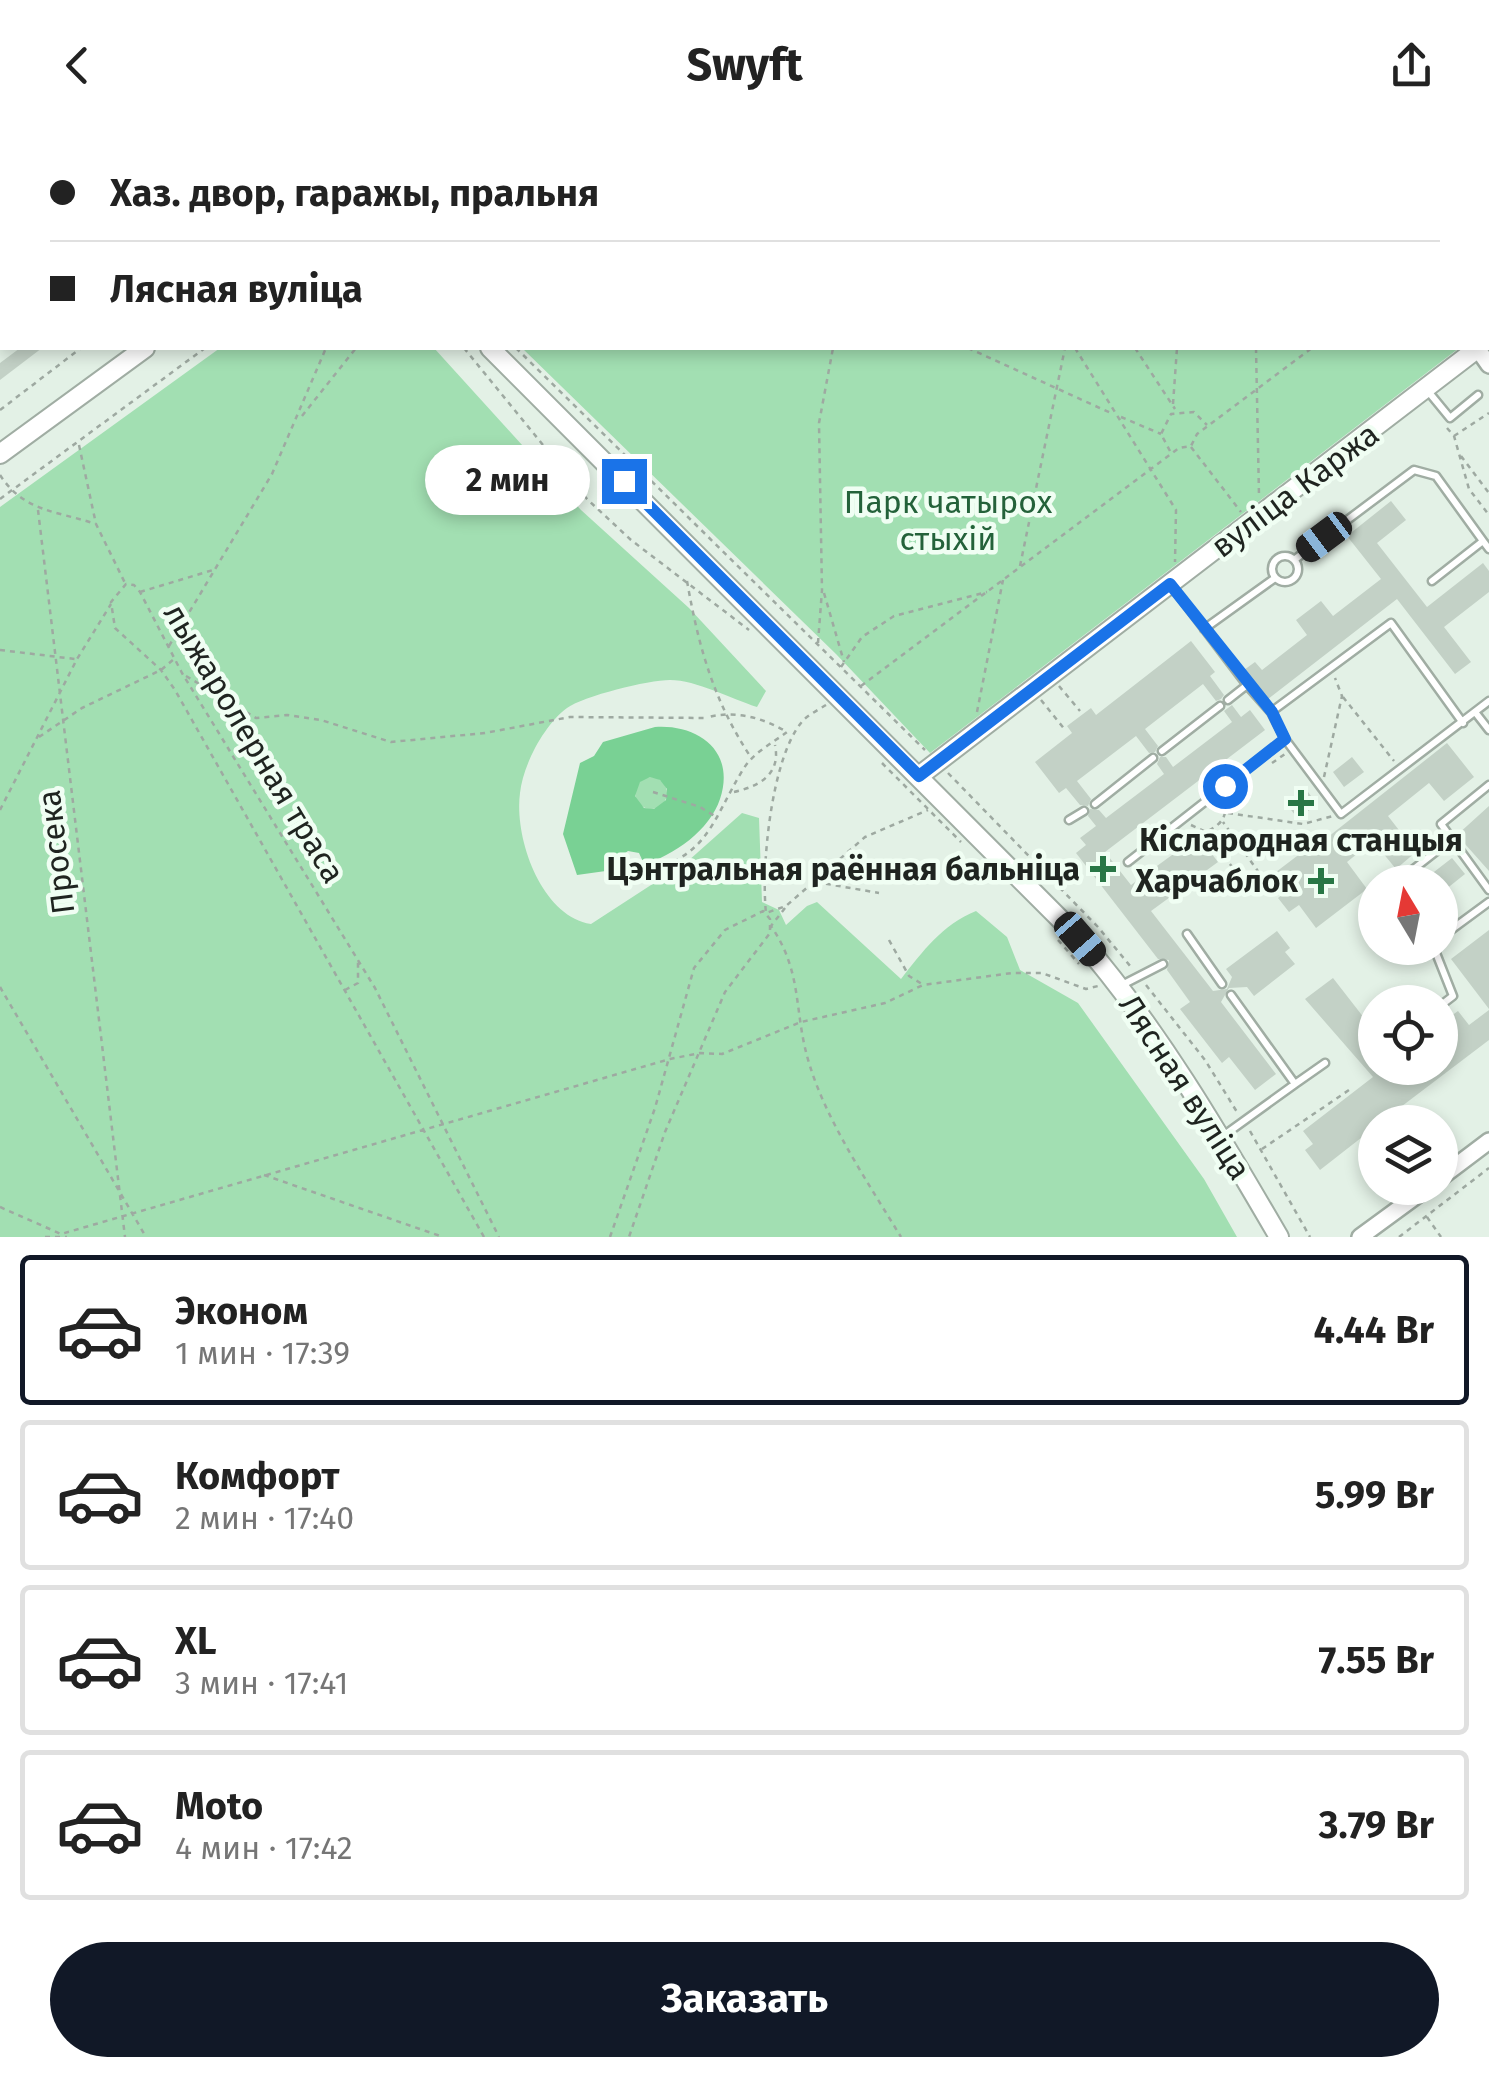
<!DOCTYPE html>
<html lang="ru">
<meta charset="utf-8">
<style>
:root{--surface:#fff;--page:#f6f6f6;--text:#222;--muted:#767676;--line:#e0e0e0;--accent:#111827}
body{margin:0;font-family:"Fira Sans",sans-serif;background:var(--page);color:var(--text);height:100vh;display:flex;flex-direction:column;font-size:38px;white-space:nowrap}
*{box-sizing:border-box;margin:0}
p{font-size:32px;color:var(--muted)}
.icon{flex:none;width:55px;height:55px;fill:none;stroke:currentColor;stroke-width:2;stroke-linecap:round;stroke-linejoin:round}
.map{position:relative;height:1107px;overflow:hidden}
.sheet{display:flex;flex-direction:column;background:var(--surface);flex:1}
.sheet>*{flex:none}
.hud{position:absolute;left:0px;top:0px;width:1490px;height:220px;box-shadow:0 5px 15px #0003;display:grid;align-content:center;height:220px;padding:0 50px;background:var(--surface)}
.needle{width:65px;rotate:350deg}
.fabs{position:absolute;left:1358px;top:735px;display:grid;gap:20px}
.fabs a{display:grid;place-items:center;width:100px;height:100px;border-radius:50%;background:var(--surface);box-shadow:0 5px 15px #0003;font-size:50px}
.end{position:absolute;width:45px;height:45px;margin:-22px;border:12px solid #1a73e8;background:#fff;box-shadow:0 0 0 5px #fff}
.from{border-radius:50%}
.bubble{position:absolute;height:70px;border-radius:35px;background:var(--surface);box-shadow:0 5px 15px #0003;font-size:32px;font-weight:700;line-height:70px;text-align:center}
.car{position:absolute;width:30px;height:60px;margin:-30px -15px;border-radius:12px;box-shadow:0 0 8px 2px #0007;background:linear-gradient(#222 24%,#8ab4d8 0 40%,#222 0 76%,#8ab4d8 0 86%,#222 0)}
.hud b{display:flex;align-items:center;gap:35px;height:95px;font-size:38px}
.hud b+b{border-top:2px solid var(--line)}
.hud i{width:25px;height:25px;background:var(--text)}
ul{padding:18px 0 0;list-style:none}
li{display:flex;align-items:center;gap:30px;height:150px;margin:0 20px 15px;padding:0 30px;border:5px solid var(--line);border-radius:10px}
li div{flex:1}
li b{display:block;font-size:38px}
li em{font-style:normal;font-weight:700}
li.on{border-color:var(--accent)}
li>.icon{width:90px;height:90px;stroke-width:1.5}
.primary-button{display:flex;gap:20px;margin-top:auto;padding:20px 50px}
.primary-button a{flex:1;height:115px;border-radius:60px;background:var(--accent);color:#fff;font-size:40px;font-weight:700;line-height:115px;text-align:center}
header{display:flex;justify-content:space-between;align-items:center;height:130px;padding:0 50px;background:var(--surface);font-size:45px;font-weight:700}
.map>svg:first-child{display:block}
</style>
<header><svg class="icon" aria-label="back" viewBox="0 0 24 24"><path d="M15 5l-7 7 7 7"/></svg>Swyft<svg class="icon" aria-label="share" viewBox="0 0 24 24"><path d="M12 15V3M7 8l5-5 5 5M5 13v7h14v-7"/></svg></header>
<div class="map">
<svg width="1489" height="1107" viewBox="0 0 1489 1107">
<rect width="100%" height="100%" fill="#e3f1e6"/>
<path fill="#a2dfb2" d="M759,0H1489V194L1488,2H747Z
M220,218H434L581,380L689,478L766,561L757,577C732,569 696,550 670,550C648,550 584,566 567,578C544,595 523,635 520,663C514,708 541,786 591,794L688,731L742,683L759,688L762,772L779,780L786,795L807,776L817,772L901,849C923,821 942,795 976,781L1007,807L1020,840L1078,873L1204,1049L1237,1107H0V377Z
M522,218H1459L930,623L836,524Z
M635 663a16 16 0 1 1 32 0a16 16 0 1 1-32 0Z"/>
<path fill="#79d194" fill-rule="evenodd" d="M655,597C698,594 736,621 720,669C710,700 673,726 644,734L639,723L628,721L621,726L620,739L577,745L563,704L580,633L594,626L603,612ZM650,647L660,650L667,659L666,670L654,679L644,678L635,666L640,652Z"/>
<path fill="#c3d1c6" d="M20,218H42L0,250V233Z
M1391,371L1406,390L1377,413L1427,477L1483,433L1489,441V462L1444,497L1471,532L1455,544L1397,469L1268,569L1244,540L1255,532L1262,540L1307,505L1296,490L1321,471L1333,486L1381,449L1347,406Z
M1191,511L1215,542L1210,546L1224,565L1221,569L1216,571L1203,554L1145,599L1158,616L1155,622L1149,623L1136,606L1077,651L1091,669L1088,676L1080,675L1066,658L1059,663L1035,632L1072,603L1067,596L1091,578L1096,585Z
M1232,575L1241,587L1250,580L1265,600L1105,722L1131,755L1198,706L1218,732L1151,781L1213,861L1227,859L1232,847L1226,839L1277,801L1290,818L1285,822L1295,834L1254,866L1247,857L1229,858L1221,872L1276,944L1255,960L1229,927L1222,933L1180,879L1190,872L1167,840L1169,830L1158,829L1076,723L1086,715L1080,708L1096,696L1088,686L1090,679L1099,680L1106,688L1164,644L1157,634L1160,627H1166L1173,637L1232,592L1224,581Z
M1447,613L1474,647L1444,671L1429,653L1388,686L1416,722L1396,739L1373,711L1347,732L1367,759L1316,798L1299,775L1289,782L1278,768L1289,759L1276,742L1326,704L1328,707Z
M1352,627L1364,642L1344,657L1333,642Z
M1305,658L1317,674L1298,689L1285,672Z
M1489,676V741L1457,705Z
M1452,728L1465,744L1440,764V752H1421Z
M1489,800V879L1451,829Z
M1333,848L1368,893L1359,899L1375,920V938H1440V894L1458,881L1469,895L1489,880V910L1381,992H1375V997L1320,1040L1305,1020L1313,1014L1303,1001L1373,947L1305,869Z"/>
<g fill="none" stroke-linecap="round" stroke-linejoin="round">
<g stroke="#a0ada3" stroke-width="11">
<path id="service" d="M85,0V2
M114,2V0
M0,40L2,38
M0,103L2,107
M1427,260L1450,288L1478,265
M1272 439a13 13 0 1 1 26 0a13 13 0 1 1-26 0Z
M1294,430L1414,340L1436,346L1483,411
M1432,451L1483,411L1489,419
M1171,455L1247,555L1228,570
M1204,499L1275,448
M1271,582L1391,493L1463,593
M1475,582L1489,600
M1285,609L1341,684L1489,571
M1162,621L1220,576
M1489,655L1441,694L1489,760
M1095,674L1153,628
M1069,690L1084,681
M1128,732L1285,609L1271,582L1247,555
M1397,752L1452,709
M1187,804L1222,854
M1440,808L1489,772
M1434,818L1453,866L1440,876
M1122,855L1163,834
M1295,954L1325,933
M1223,1006L1295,954L1231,865"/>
</g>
<g stroke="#a0ada3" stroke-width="20">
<path id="tertiary" d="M1477,218L1489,235
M1440,1048L1489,1011
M1360,1107L1427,1058"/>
</g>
<g stroke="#a0ada3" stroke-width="22">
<path id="secondary" d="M288,0L290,2
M580,2L592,0
M490,218L1080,809C1158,899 1219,1004 1279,1107
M0,324L145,218
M919,646L1478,218"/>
</g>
<path stroke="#9ea9a1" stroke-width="2.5" stroke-dasharray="5 5" stroke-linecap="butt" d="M232,0L234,2
M364,0L377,2
M409,0V2
M814,0L815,2
M924,0L933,2
M1008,0L1009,2
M1286,0L1288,2
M1343,0L1345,2
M344,2L347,0
M418,2L430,0
M712,2L724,0
M885,2L886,0
M954,2L955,0
M1200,2L1201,0
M1276,2L1279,0
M1310,2L1314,0
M1488,46H1489
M1488,92L1489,102
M1488,113L1489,106
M1488,116L1489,115
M1488,192L1489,195
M464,218L587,369L631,410L749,500
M516,218L925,620
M968,218L1113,284
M1075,218L1176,380L1175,432
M1135,218L1175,279
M1256,218L1259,366
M1173,274L1177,218
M0,280L81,218
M302,286L356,218
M1121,287L1161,304
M1447,298L1454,306L1469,359L1489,385
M1454,306L1489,283
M79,315L96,394
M1191,317L1241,382
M1170,321L1161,304L1171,284L1194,282L1207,295
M1461,326L1489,363
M0,345C24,382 57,381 96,394L125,453
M0,369L205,218
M38,380L125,1107
M1020,436L1065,218
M687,451C699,519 714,572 752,629
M140,462L213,440
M824,463L844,532
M818,513L822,460L819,293L833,218
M169,516L272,344L326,218
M0,520L75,529
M841,537L862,507L894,486L987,462
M186,546L256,588L287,585L321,590L391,612L485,603L570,587L707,588
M861,556L1179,318L1191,316L1197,304L1312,218
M1059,556L1080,581
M1343,567L1394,631
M1041,570L1066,601
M826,575C818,580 806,586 801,593C771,630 761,738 766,783L786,776L865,707L928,680
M977,582L1003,450
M39,607L82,578L161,540L174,529
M882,633L961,712
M1272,633L1285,624
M948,643L1098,797L1131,837
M1324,647L1342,566L1335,548
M653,662L700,677L718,688
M734,662C760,656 781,644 775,615
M0,680L77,529L111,474
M1228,683L1303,694L1333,686
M1191,695L1206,702C1224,693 1227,686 1225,667
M1206,702L1253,765L1267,754L1223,692
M636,744C710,728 710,693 744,638C753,623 774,612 787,602C763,588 736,580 709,587
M816,752L879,763
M785,778L771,796C804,844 793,884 810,936C827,992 870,1056 901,1107
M889,810L909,846L922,854
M1058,810L1079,834
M1146,855L1205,930L1237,982
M0,857L146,1107
M345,860L358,853V832
M1250,1001L1310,1107
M1262,1019L1352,958
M264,1045L443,1107
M0,1077L61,1104L670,929L700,923L722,924L801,892L885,873L923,855L1012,843H1042L1086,859L1098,856
M1427,1087L1441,1107
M45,1107H67
M484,1107L175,560L161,540L115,498L111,472L126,454L134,455L140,462L182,543L375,858L499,1107
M610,1107L655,978L694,838L725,800L763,781L770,789V803L725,862L665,1002L629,1107
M1399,1107L1489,1038"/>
<use href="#service" stroke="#fff" stroke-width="6"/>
<use href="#tertiary" stroke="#fff" stroke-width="15"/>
<use href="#secondary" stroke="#fff" stroke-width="18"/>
</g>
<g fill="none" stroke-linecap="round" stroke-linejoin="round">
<path stroke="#1a73e8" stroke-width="12" d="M624,351L919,646L1170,454L1272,582L1285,609L1225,656"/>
</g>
<g fill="#287645" stroke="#f0fef3" stroke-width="4">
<path d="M1296 658h10v10h10v10h-10v10h-10v-10h-10v-10h10z"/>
<path d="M1098 724h10v10h10v10h-10v10h-10v-10h-10v-10h10z"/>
<path d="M1316 736h10v10h10v10h-10v10h-10v-10h-10v-10h10z"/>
</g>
<g text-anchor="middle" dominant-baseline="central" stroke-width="9" stroke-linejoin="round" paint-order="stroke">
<g font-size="32" fill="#1f2420" stroke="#f0fef3">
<text transform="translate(1295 360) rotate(-37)">вуліца Каржа</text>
<text transform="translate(254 613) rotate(59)">лыжаролерная траса</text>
<text transform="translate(56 722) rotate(-97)">Просека</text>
<text transform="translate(1185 957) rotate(57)">Лясная вуліца</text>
</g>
<g font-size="32" fill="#24623a" stroke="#f0fef3">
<text x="948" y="372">Парк чатырох<tspan x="948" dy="37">стыхій</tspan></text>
</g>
<g font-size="32" font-weight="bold" fill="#1f2420" stroke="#f0fef3" text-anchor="end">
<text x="1301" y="710" text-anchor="middle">Кіслародная станцыя</text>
<text x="1080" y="739">Цэнтральная раённая бальніца</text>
<text x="1298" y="751">Харчаблок</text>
</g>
</g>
</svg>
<div class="fabs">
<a><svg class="needle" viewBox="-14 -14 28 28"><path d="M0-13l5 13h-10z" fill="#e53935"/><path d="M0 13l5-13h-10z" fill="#767676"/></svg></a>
<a><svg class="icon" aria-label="locate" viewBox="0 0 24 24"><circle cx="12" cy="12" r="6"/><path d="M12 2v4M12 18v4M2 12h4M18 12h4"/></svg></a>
<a><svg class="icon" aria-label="layers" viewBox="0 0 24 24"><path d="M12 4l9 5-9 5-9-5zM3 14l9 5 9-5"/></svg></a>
</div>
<i class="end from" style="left:1225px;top:656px"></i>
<i class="end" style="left:624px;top:351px"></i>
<div class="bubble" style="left:425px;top:315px;width:165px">2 мин</div>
<i class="car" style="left:1324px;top:407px;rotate:233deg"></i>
<i class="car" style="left:1080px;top:809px;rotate:139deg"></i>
<div class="hud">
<b><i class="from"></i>Хаз. двор, гаражы, пральня</b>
<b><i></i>Лясная вуліца</b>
</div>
</div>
<section class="sheet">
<ul>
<li class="on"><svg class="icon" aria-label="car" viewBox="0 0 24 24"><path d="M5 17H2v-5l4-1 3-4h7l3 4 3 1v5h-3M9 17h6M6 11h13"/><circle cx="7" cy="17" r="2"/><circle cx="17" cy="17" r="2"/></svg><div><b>Эконом</b><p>1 мин · 17:39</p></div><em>4.44 Br</em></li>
<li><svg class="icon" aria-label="car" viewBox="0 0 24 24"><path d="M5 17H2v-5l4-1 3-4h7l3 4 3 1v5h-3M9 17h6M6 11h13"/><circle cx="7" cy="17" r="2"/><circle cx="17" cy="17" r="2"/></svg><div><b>Комфорт</b><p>2 мин · 17:40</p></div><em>5.99 Br</em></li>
<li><svg class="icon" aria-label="car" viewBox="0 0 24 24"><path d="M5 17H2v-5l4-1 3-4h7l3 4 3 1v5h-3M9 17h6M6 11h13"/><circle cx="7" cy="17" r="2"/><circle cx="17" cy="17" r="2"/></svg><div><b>XL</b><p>3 мин · 17:41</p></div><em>7.55 Br</em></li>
<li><svg class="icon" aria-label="car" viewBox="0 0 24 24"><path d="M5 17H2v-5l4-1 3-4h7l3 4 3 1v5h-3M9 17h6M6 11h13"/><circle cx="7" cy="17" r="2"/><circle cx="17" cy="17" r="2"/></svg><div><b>Moto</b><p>4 мин · 17:42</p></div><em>3.79 Br</em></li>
</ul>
<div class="primary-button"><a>Заказать</a></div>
</section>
